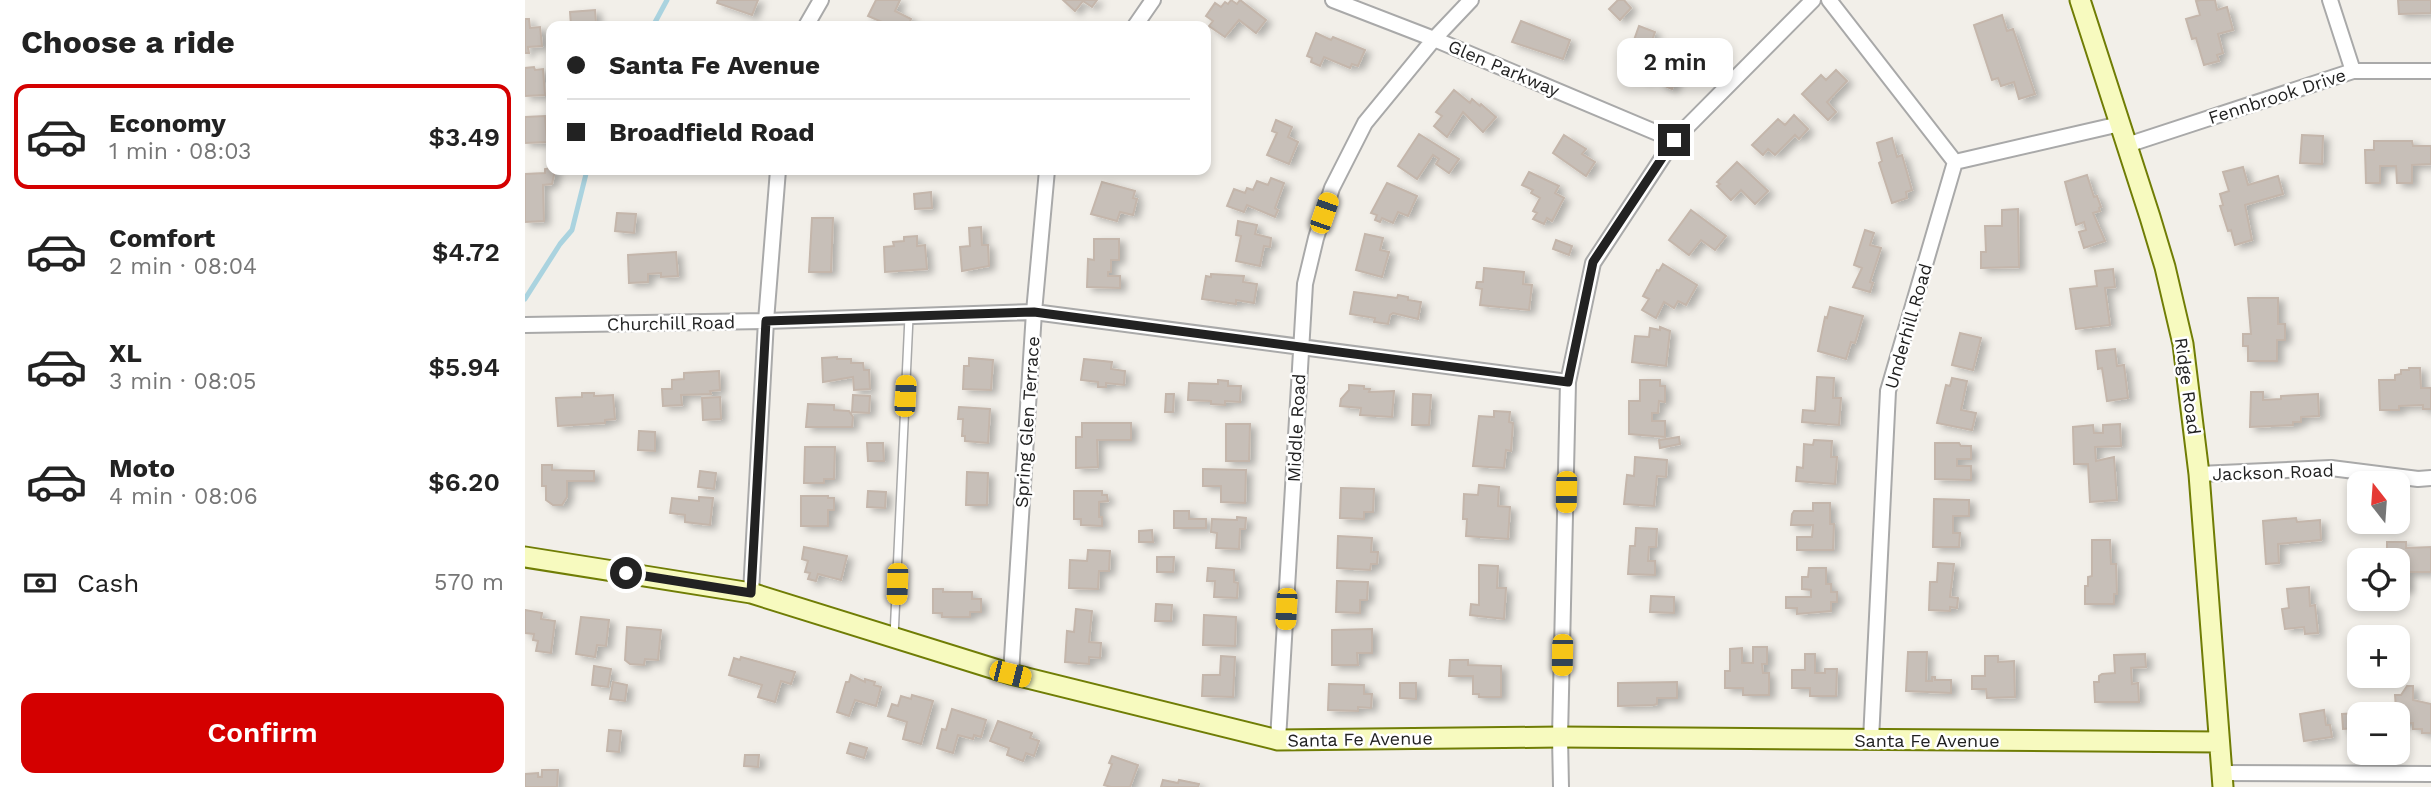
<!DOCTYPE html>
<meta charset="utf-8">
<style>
:root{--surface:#fff;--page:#f6f6f6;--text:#222;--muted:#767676;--line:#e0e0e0;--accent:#d40000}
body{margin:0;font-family:"Work Sans",sans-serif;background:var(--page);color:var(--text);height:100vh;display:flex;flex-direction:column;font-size:26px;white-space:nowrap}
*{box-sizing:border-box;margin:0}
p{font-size:23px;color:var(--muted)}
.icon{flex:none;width:38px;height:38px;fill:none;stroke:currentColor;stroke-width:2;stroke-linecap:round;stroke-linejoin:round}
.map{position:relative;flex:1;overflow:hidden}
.drawer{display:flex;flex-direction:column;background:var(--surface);width:525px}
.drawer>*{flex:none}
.guide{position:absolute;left:21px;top:21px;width:665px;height:154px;border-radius:14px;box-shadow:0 4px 10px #0003;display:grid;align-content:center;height:154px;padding:0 21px;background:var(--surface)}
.needle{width:46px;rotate:343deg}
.buttons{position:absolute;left:1822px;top:471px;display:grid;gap:14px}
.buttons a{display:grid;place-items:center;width:63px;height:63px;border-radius:14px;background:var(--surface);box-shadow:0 4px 10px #0003;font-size:35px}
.end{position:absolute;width:32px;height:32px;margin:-16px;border:9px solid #222;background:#fff;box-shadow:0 0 0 4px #fff}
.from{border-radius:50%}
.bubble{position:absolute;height:49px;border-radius:14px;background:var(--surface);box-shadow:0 4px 10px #0003;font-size:23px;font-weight:600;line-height:49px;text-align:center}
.car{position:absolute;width:21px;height:42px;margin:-21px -10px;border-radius:9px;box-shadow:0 0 5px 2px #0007;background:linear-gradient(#f5c518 24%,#345 0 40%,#f5c518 0 76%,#345 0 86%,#f5c518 0)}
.guide b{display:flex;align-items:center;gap:24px;height:66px;font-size:26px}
.guide b+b{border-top:2px solid var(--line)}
.guide i{width:18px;height:18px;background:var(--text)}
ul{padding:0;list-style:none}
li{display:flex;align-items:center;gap:21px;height:105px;margin:0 14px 10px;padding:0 7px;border:4px solid transparent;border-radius:14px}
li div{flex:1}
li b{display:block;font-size:26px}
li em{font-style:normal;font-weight:600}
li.selected{border-color:var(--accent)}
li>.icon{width:63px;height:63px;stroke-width:1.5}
h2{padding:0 21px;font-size:32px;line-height:84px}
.pay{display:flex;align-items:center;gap:18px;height:77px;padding:0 21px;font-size:26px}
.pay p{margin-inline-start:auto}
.action{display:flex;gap:14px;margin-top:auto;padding:14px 21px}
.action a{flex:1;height:80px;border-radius:14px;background:var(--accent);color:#fff;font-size:28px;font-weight:600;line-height:80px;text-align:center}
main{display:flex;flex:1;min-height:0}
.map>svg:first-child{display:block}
</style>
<main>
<section class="drawer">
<h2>Choose a ride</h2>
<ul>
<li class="selected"><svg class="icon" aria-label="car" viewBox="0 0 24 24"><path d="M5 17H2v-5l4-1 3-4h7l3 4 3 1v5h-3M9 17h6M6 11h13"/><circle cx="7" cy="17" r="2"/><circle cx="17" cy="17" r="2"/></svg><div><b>Economy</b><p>1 min · 08:03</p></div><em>$3.49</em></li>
<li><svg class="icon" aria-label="car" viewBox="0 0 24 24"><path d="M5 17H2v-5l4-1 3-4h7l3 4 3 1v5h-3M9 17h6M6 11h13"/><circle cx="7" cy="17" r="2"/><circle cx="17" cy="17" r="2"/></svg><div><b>Comfort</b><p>2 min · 08:04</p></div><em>$4.72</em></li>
<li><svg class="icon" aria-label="car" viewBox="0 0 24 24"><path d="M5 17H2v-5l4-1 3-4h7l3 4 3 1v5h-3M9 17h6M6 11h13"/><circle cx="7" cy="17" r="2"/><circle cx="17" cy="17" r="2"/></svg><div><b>XL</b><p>3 min · 08:05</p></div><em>$5.94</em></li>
<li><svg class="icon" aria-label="car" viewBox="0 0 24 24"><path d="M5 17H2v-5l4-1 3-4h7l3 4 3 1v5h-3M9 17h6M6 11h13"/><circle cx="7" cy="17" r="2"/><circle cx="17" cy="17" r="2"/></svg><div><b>Moto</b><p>4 min · 08:06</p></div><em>$6.20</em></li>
</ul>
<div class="pay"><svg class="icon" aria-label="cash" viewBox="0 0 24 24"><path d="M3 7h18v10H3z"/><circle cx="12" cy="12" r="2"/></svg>Cash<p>570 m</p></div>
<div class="action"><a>Confirm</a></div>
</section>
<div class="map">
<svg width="1906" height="787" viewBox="0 0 1906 787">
<defs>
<filter id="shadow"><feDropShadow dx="5.5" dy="3.5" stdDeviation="3.5" flood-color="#0004"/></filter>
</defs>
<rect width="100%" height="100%" fill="#f2efe9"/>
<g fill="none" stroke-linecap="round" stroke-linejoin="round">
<path stroke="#aad3df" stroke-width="5" d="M128,26L142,0
M0,299L35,244L47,230L62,170"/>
</g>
<path fill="#c7bfb8" stroke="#c4b6ab" stroke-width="2" filter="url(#shadow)" d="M193,0H233L227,15L192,3Z
M351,0H375L370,11L386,19L383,26H361L362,24L343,16Z
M538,0H572L567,7L558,1L550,11Z
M706,0L712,4L715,0L741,20L731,33L714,20L700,37L684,26L688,21L681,16L690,3L696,7L700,2L703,4Z
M1093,0H1099L1106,8L1095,20L1084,9Z
M1676,0H1690L1692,10L1702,7L1708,30L1693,34L1698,53L1692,55L1694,61L1679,65L1671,38L1667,39L1661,19L1675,15L1671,1Z
M1873,0H1906V13L1874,14Z
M70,10L71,23L46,25L45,12Z
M1477,15L1482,31L1488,29L1510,94L1494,99L1489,82L1476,86L1473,78L1467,80L1449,25Z
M0,19H4L5,28L15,27L17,46L3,47L4,53H0Z
M996,21L1045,40L1038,59L987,42Z
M1114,26L1130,32L1123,52L1129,54L1127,62L1153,75L1147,89L1135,84L1137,80L1124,75L1122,80L1105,74L1112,57L1104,54Z
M791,33L806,40L808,37L840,50L833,66L827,64L825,68L799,57L795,66L786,62L787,58L782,56Z
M9,67L10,70L18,69L20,95L0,96V68Z
M1311,70L1322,81L1302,102L1311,112L1303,120L1277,94L1296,75L1301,80Z
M929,90L945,103L947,99L955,106L956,104L971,117L958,132L938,112L922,137L909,126L917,116L911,112Z
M1269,115L1283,129L1274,139L1270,135L1250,155L1243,149L1238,155L1227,145L1253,119L1260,125Z
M20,116L22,142L0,143V117Z
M751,120L767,127L763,137L773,142L764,164L742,155L752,133L747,131Z
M894,134L934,159L924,173L911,164L914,159L908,155L892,179L873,166Z
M1039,135L1061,149L1057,154L1070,162L1061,176L1028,153Z
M1777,135L1798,136L1797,164L1775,163Z
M1367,138L1372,157L1377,155L1387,190L1381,192L1382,198L1367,203L1354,163L1357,161L1352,143Z
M1849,141H1887L1888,146H1906V164L1887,165V183H1872L1871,166H1855V183H1841L1840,150H1849Z
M1212,162L1243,191L1230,204L1216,190L1206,200L1192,186L1195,184L1192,182Z
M1718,167L1723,185L1753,176L1758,194L1720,205L1727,240L1710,245L1706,230L1703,231L1695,206L1698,205L1695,194L1704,191L1698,172Z
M26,168L30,170L27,184L18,185L19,221L0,222V174L20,173V169Z
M1004,172L1034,186L1030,193L1039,198L1027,221L1022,218L1019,224L1008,219L1012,213L1008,211L1015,198L1006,193L1008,190L997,185Z
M1562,175L1569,197L1572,196L1576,207L1574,208L1575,211L1568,213L1580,241L1559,248L1554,232L1561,230L1559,222L1551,225L1540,182Z
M746,178L759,183L750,208L753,210L750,217L722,205L719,212L702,206L709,189L720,193L722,188L728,190L732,181L743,185Z
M577,182L610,191L608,198L612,199L608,215L595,212L592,221L566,214Z
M862,183L892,196L883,216L873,212L868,223L857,218L855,222L850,220L852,215L846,213Z
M406,192L407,208L390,209L389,194Z
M1493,209L1494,267L1456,268V252H1461L1460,226H1477V210Z
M1166,210L1201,236L1190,250L1176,240L1164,255L1144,240Z
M92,213L111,214L109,233L90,231Z
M287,218H308L306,272H284Z
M713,221L732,225L730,234L746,238L745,247L739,246L735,266L711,261L716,236L711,235Z
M456,227L457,245H463L464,266L437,271L435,247L445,246L444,228Z
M1340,230L1349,233L1345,245L1356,248L1345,282L1348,283L1345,292L1328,287L1337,268L1329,265Z
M840,234L858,238L855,250L864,252L857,277L831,270Z
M392,236V246L400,245L402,269L360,272L359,247L369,246L368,242L379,241V237Z
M569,239H594V260H586V272H583V276H595V288L562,287L563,259L569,260Z
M1031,240L1047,246L1044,255L1028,249Z
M151,252L153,276L136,277V273L123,274V282L104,283L103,255Z
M1138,264L1172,285L1161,305L1153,301L1149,308L1139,302L1131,318L1117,310L1124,299L1118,296L1132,270L1134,271Z
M959,268L999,272L998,284L1007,285L1004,310L955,305L957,289L951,288L952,282H958Z
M1588,269L1590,287L1580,288L1585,325L1551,329L1545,289L1572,286L1570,271Z
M686,274L719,276L718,282L732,284L729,303L711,300V304L677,299L681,276L686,277Z
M829,292L872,298L873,295L883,297V300L896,302L893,319L868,313L865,315L863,324L849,322L850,318L825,314Z
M1723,298H1753V324H1760V340H1752V361H1723V346H1718V334H1726Z
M1305,307L1338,316L1330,343L1326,342L1321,359L1293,351L1300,317L1302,318Z
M1135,327L1145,331L1141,366L1107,362L1110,336L1124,337L1125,328L1135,330Z
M1435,333L1456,338L1448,370L1427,365Z
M1590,349L1592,366L1599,365L1603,398L1582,401L1577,368L1573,369L1571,351Z
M312,357V359H326V363H338L339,370H344L345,389L329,390L328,377L298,382L297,358Z
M444,358L468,360L466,390L438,389L439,366H444Z
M559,359L587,362L586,369L600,371L599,385L581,383V387H573V382L556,380Z
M1884,368H1895L1896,388H1906V409H1898V405L1874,406V410H1855L1854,380H1870V375L1876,374V370H1884Z
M194,371L195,390L185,391L186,394L156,395L157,405L138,406L137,389H147V380L159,379V373Z
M1292,377L1309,378L1308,398H1316L1314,425L1277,422L1278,410L1290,411Z
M1427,378L1442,381L1436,410L1451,413L1447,430L1412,423L1421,385L1425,386Z
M693,380L703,381V386H716L715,402L700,401V405L686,404V401L663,400L664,383L693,384Z
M1115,380H1135V386H1140V402L1134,401L1133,413H1127V421H1140V437L1104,434V401H1115Z
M824,385L839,386V389H845L844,392L869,391L867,417L835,415L836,408L815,406L816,399L824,390Z
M1726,392H1738V400L1756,399V396L1793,394L1794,416L1776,417V422H1768V425L1725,427Z
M57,393H69V396L88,395L90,419L80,420V423L33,426L31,398L57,397Z
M641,394H649L648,412H640Z
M888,394L906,395L904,425H887Z
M328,395L345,396L344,413L327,412Z
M195,397L196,419L178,420L177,398Z
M283,404L309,405V410L324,411L328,417L327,427H281Z
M434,407L465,409L463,443L440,441V436H437L438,419H433Z
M969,411L985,412L984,422L988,423L986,451L981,450L979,468L948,466L954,416L969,417Z
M557,423H606V440H572L573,467L551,468V437H557Z
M701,424H725L724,461H701Z
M1595,424L1596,446L1570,447L1571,461L1589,457L1592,500L1565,502L1563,464H1549L1548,427L1568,425L1569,433H1578V425Z
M114,431L130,432V451L113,450Z
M1154,437L1155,444L1135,448L1134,440Z
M1289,440L1307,441L1306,457H1312L1310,484L1271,481L1272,467L1278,468L1279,444L1288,445Z
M342,443H358L359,461H343Z
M1410,443H1434L1436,446H1446V459H1432V466H1446V480L1410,479Z
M280,447H310L309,479H299V483H279Z
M1110,457L1142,460L1141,477L1132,476L1129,506L1099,504L1102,475L1109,476Z
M17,465H27V470L69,471V481H42V497L37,505H28L21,500V486H17Z
M678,469L721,470L720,503L696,502V486H678Z
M175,471L191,473L189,489L173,487Z
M442,472L463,473L462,505H441Z
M954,485L974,487L973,506L985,507L983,539L941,536L942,519H938L939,494L953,495Z
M816,488L849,489L848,512H839V519L815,518Z
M343,491L361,492L360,508L342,507Z
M549,491H577V495H582L583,501L574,502V517H577V526L556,525V519H549Z
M276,496H303V498H309V510H303V526H276Z
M174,497L188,498L185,525L160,522V515L145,513L147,498L174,501Z
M1409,499L1444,500V516H1428V533H1435L1434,547H1408Z
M1288,503H1305V524H1309L1308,550H1272V537H1287L1288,525H1266L1267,514L1269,511H1288Z
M649,511H664V519H681V528H649Z
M712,517L721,518L720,529H715L714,549L691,548L692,533L686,532L687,519L712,520Z
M1771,518L1772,522L1795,520L1796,540L1753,544L1754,563L1741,564L1738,521Z
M1111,528L1132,529L1131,547H1124L1123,561H1130V575L1103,574L1105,546H1110Z
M627,530L628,542H614V531Z
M813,536L847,538L846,552H853L852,564H846L845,570L812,568Z
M1567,540H1585L1586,564H1591L1592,594H1589V604H1560V586H1563V577L1567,576Z
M1862,542H1881V548L1906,547V572H1882L1883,589H1872V560H1862Z
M279,547L322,556L316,580L293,574L291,581L283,579L285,573L280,572L283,561L277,559Z
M563,550L585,551L584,571H574L573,589L544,588L545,560L562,561Z
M632,557H649L648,572H632Z
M1413,563L1429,564L1425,597L1433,598L1432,608L1425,607V611L1404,610L1405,582H1412Z
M954,565L973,566L972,588H981L979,619L945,615L946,604L954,605Z
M683,568L709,570V582L713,583L712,598L689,597L690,581H682Z
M1284,568H1301V584H1306V592H1312V602H1306V611L1272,614V608H1261V597H1286V590L1277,589V577H1283Z
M812,581L843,582L842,600H835V613L811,612Z
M1784,587L1785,606L1790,605L1793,633L1780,634L1779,627L1760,629L1757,609L1764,608L1762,589Z
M408,589H418V592H447V599H456V612H445V617H417V613H408Z
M1126,596L1149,597V613L1125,612Z
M631,604L647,605L646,621H630Z
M551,609L567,611L564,642L576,643L575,658L564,657V664L540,662L542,631L549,632Z
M0,610L17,613L16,619L30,621L26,653L11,651L13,641L8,640L9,634L0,633Z
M679,615L711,617L710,646L678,645Z
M56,617L84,620L81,646L72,645L70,657L51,654Z
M102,627L136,630L133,660L120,659L119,665L105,664L100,660Z
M847,629V653H832L833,665H807V630Z
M1228,647H1242V664H1237L1238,673H1244V695H1218V688H1200V671H1205V649L1217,648V663H1228Z
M1383,652H1402L1401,681H1407V677H1410V680H1426V693L1381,691Z
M1280,654H1290V673H1300V669H1312L1311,696H1285V688H1267V670H1280Z
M1620,654L1621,667L1606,668L1607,684L1613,683L1614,702H1570L1569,682H1574V676L1577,674L1590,673L1589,655Z
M696,656L710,657L708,697L677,696L678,675H695Z
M1460,656H1473V662L1489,661L1490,697L1462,698L1461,689H1447V676H1460Z
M216,657L270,672L266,684L256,681L250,702L233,697L237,685L204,675L209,658L215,660Z
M925,660H943V665L976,666V697H954V694H948V676H924Z
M69,666L86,669L83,687L67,685Z
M326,675L340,682V679L350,682L349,685L356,687L351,706L330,700L324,716L312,712L321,682H324Z
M88,682L102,685L100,701L85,699Z
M1152,682V698H1132V704L1129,705L1093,706V683Z
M875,683H891V699L875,698Z
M804,684L839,685V694H847L846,708L833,707V711L803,710Z
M1882,686H1888V700L1906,704V733H1897V729H1888V723H1872L1870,695H1876Z
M387,695L408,701L396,744L378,739L382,722L363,716L367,704L373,706L376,696L386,699Z
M427,709L461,720L456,737L449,735L448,739L433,735L428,753L412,748L417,729L421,730Z
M1799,710L1801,725H1805L1807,737L1779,741L1775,714Z
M1832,713V728L1818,729L1817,714Z
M473,721L507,733L505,738L514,741L509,756L501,753L498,761L482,755L484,748L465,741Z
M84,730L96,731L94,752L82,751Z
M325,743L342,748L339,758L322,753Z
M220,755H234L233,767L219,766Z
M587,756L613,765L605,787H586L579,785L587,764L584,763Z
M17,770H33L32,787H0V774L13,773V777H17Z
M638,780L653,783L654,780L674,784L673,787H636Z"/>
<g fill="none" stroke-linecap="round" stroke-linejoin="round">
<g stroke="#a9a9a9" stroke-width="10">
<path id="service" d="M369,637L384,317"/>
</g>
<g stroke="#a9a9a9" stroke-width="18">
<path id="minor" d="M808,0L909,39L1149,140
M1304,0L1430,162
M1805,0L1828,71
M281,26L296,0
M610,26L628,0
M1602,145L1828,71H1906
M1430,162L1595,124
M0,325L241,321L509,312L1043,382
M1674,474L1806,468L1893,479L1906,478
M226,593L241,321L253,170
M486,674L509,312L522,170
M753,740L780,284L791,238L807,188L840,123L909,39L946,0
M1346,740L1363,391L1430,162
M1697,773L1906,774
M1036,787L1035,737L1043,382L1068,263L1149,140L1288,0"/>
</g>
<g stroke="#707d05" stroke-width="23">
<path id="secondary" d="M1555,0L1625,217L1640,267L1658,344L1674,474L1698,787
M0,557L226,593L486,674L753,740L1035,737L1694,742"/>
</g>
<use href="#service" stroke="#fff" stroke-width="7"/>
<use href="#minor" stroke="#fff" stroke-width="14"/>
<use href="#secondary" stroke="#f7fabf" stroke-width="19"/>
</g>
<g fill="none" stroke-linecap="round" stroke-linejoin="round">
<path stroke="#222" stroke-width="9" d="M101,573L226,593L241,321L509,312L1043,382L1068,262L1149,140"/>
</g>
<g text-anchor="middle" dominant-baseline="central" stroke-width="5" stroke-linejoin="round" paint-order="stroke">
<g font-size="18" fill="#222" stroke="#fff">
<text transform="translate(979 68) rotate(23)">Glen Parkway</text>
<text transform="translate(1752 96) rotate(-18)">Fennbrook Drive</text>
<text transform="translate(146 323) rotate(-1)">Churchill Road</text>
<text transform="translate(1383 326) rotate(-74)">Underhill Road</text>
<text transform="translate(1663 386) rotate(82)">Ridge Road</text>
<text transform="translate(502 422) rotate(-86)">Spring Glen Terrace</text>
<text transform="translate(771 428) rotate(-87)">Middle Road</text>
<text transform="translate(1748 472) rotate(-2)">Jackson Road</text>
<text transform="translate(835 739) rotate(-1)">Santa Fe Avenue</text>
<text x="1402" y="740">Santa Fe Avenue</text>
</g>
</g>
</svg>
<div class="buttons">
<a><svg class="needle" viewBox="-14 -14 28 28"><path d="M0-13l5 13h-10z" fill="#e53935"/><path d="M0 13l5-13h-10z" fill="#767676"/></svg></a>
<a><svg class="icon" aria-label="locate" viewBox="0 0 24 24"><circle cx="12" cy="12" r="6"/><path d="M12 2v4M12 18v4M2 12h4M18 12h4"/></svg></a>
<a>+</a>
<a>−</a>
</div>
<i class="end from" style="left:101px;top:573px"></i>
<i class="end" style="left:1149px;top:140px"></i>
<div class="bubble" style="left:1092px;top:38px;width:116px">2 min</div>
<i class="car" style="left:799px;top:213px;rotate:19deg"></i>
<i class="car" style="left:380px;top:396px;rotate:3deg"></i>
<i class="car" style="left:1041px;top:492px;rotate:181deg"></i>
<i class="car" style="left:372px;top:584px;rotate:182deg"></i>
<i class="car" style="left:761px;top:609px;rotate:183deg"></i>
<i class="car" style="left:1037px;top:655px;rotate:181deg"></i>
<i class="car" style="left:485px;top:674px;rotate:104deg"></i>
<div class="guide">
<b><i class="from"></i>Santa Fe Avenue</b>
<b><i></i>Broadfield Road</b>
</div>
</div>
</main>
